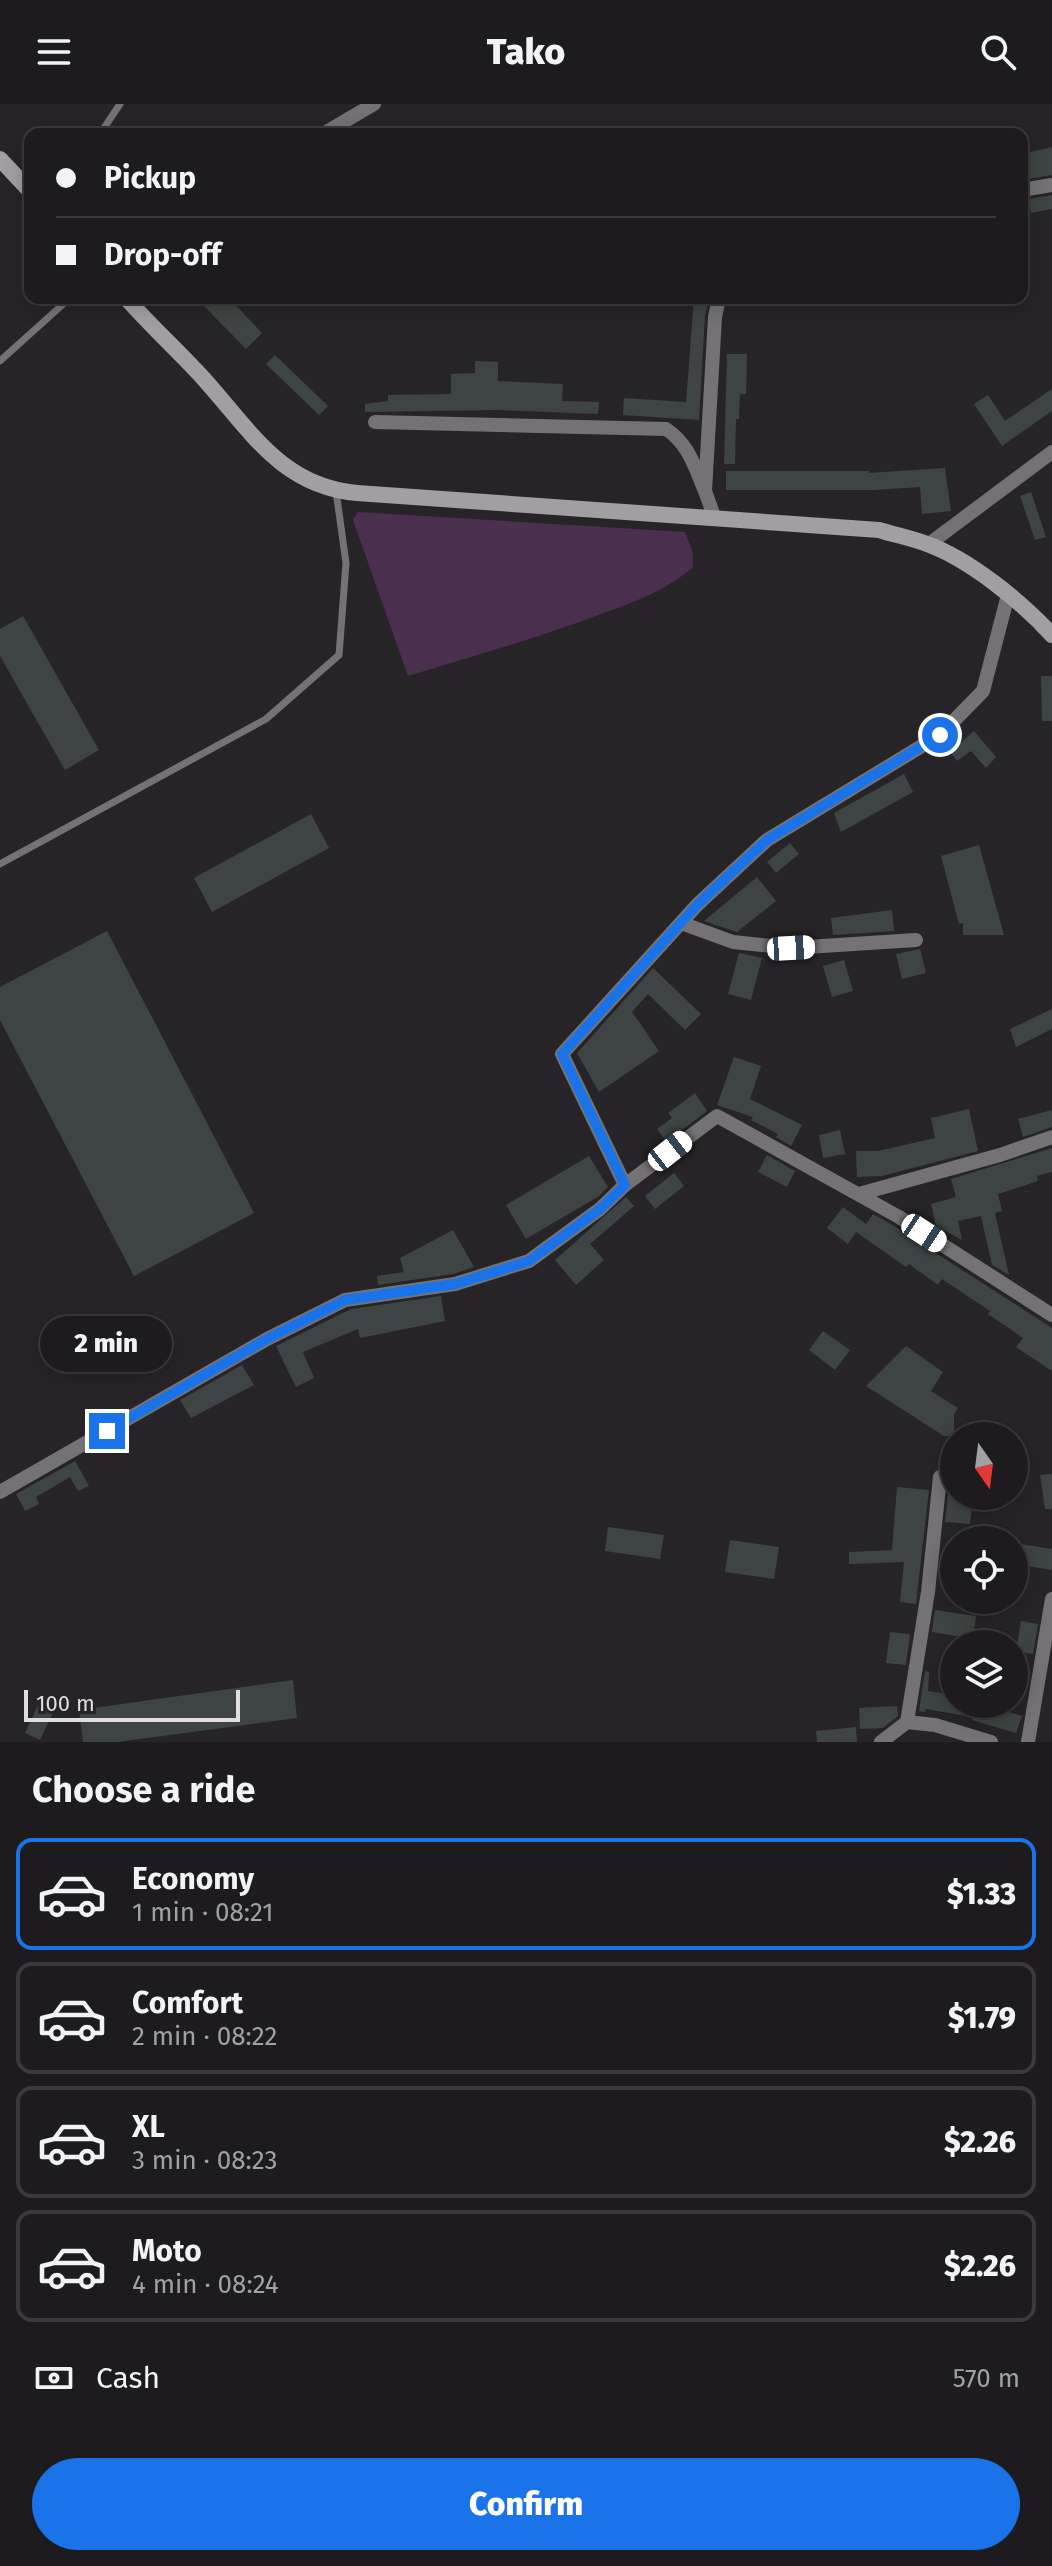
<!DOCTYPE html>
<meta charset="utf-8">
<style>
:root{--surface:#1d1b1d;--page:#252426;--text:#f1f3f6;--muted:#a0a1a4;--line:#3b393b;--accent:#1a73e8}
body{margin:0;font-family:"Fira Sans",sans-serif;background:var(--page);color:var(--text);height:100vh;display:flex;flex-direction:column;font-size:30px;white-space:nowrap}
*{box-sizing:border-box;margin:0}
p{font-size:26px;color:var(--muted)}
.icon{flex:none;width:44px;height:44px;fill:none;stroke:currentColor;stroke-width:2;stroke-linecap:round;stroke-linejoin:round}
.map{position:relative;height:1638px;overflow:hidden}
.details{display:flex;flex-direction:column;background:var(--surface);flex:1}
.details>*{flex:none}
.guide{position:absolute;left:24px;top:24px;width:1004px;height:176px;border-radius:16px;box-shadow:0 4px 20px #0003,0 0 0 2px var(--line);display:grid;align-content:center;height:176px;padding:0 32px;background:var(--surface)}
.needle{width:52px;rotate:166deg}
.tools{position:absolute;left:940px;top:1318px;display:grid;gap:16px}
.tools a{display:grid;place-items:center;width:88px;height:88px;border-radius:50%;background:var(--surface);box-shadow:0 4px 20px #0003,0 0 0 2px var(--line);font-size:40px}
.scale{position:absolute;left:24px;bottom:20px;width:216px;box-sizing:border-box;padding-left:8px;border:4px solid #dfdddf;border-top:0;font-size:22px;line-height:28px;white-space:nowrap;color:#dfdddf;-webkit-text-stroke:6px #272427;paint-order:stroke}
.end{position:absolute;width:36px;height:36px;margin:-18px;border:10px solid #1a73e8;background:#fff;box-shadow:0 0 0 4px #fff}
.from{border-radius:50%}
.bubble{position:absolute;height:56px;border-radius:28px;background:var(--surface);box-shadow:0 4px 20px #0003,0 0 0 2px var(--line);font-size:26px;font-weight:800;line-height:56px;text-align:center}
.car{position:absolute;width:24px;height:48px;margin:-24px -12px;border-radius:10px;box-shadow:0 0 6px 2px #0007;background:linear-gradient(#fff 24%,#345 0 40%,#fff 0 76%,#345 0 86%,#fff 0)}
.guide b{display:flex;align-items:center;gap:28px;height:76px;font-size:30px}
.guide b+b{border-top:2px solid var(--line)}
.guide i{width:20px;height:20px;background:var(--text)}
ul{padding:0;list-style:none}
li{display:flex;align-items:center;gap:24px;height:112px;margin:0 16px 12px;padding:0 16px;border:4px solid var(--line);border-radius:16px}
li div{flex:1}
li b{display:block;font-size:30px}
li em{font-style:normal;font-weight:800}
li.on{border-color:var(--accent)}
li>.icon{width:72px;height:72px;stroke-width:1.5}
h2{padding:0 32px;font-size:36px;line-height:96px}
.pay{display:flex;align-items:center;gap:20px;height:88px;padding:0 32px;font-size:30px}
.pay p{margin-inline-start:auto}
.action{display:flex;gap:16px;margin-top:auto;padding:16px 32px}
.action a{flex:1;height:92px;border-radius:48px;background:var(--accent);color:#fff;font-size:32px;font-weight:800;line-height:92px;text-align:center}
header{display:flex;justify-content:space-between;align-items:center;height:104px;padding:0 32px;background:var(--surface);font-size:36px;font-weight:800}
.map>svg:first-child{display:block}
</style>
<header><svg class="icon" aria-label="menu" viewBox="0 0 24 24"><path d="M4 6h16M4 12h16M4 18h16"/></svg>Tako<svg class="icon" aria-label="search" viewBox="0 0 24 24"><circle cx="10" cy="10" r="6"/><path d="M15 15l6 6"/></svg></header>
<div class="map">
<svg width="1052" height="1638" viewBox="0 0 1052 1638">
<rect width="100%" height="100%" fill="#272427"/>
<path fill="#4a304e" d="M358,408L685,428L693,449V463C664,488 636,497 601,510C538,534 473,552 408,572L353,416Z"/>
<path fill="#3e4443" d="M1052,43V71L1022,76V50Z
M1052,91V105L1031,109L1029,95Z
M210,194H229L262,229L246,245L203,201Z
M694,194H709L705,212L699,316L623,311L624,294L686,298Z
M727,250H747L746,290H740L739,315H736L735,360H724Z
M275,251L328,302L319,311L266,260Z
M475,257L498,258V277L563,280L562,297L599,298L598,310L498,306L365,308V300L388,297V291L451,290V270L475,269Z
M1052,285V307L1002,342L974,300L988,291L1005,317Z
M945,364L951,407L922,410L920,383L874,386H726V367H869V369Z
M1031,388L1046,433L1035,436L1020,392Z
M23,512L99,646L65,666L0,552V525Z
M1041,572H1052V617H1042Z
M974,627L996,653L986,664L971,647L957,657L950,648Z
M904,670L913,688L841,728L834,709Z
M311,710L329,744L212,808L194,774Z
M790,739L799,750L776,769L767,758Z
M979,741L1004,831H963V819L959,820L941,752Z
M757,773L776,797L737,828L704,817Z
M892,806L894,827L833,831L831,814Z
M107,827L254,1109L134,1172L0,916V883Z
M920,845L926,869L902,875L896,850Z
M739,849L762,854L751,896L728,890Z
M844,856L853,887L832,893L823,862Z
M653,864L701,910L685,926L648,890L632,908L659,947L599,988L577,949Z
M1052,905V925L1016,943L1010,925Z
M734,953L761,962L750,995L802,1021L791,1042L776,1033L778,1030L751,1016L753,1013L717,1001Z
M695,989L707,1007L666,1038L657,1025L672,1014L668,1009Z
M969,1005L978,1047L882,1072L857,1073L856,1047H878L935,1034L931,1014Z
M1052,1006V1023L1023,1033L1018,1015Z
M840,1026L845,1050L823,1054L819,1031Z
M1052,1044V1068L1037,1072L1038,1077L998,1090L1002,1107L995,1109L1009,1171L992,1161L981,1112L958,1117L962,1136L936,1122L931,1100L956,1093L951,1075Z
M767,1051L795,1067L787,1083L758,1068Z
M589,1052L608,1083L599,1092L526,1135L506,1101Z
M674,1069L684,1082L655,1105L645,1092Z
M626,1093L634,1102L590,1140L604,1156L576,1181L555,1156Z
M843,1103L866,1120L873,1110L894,1122L1052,1224V1267L1016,1243L1023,1234L988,1210L990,1207L942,1175L938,1181L909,1160L906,1163L856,1128L848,1140L827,1124Z
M453,1126L474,1163L453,1170L378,1181L377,1172L404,1168L400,1154Z
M441,1192L445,1217L360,1234L358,1225L303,1248L314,1274L296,1283L276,1242L351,1205Z
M823,1227L850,1246L835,1266L809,1246Z
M906,1242L943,1268L931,1287L958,1304L954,1310V1332H944L866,1282Z
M242,1261L254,1281L191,1314L180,1296Z
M75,1357L89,1382L78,1387L70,1373L36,1393L39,1400L25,1407L16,1390Z
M1052,1370V1405H1045L1040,1371Z
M897,1383L929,1386L916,1500L900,1498L904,1458L849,1460V1448L892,1446Z
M948,1390L973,1393L970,1420L945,1418Z
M608,1423L664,1431L660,1455L605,1447Z
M730,1436L779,1443L774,1475L725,1468Z
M1014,1439L1052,1445V1466L1014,1460Z
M935,1506L976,1512L973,1535L932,1528Z
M1021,1517L1038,1520L1033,1550L1016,1547Z
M890,1528L910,1530L906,1561L886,1559Z
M925,1567L929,1568L928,1587L954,1591V1600H984L1022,1612L1016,1629L972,1616L973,1613L926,1605L925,1608L919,1607Z
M293,1576L297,1614L117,1638H83L79,1606Z
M41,1595L56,1602L40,1636L25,1629Z
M897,1602L898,1612L883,1624L860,1625L859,1604Z
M856,1623L857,1638H817L816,1627Z"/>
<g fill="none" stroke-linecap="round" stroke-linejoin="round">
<path stroke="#747274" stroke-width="7" d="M100,30L120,0
M0,257L70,194
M0,760L266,615L339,551L346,459L336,387"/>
<path stroke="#747274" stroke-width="14" d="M323,30L374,0
M1022,86L1052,81
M375,318L666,325C689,340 695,364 705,387
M715,415L705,387L715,213L719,194
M929,440L1052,348
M681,819L733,838L791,844L916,836
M625,1081L562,950L697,801L767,736L940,631L983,587L1008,491
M859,1090L1000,1051L1052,1033
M0,1388L267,1235L345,1196L455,1180L529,1157L600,1105L625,1081L717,1012L899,1113L1052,1211
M907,1618L928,1488L940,1373
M881,1638L907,1618L935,1621L991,1638
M1028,1638L1052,1495"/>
<path stroke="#a29fa2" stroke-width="16" d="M0,55L30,87
M126,194C151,222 178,247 203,274C250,326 281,382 357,389L879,426C895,431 911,434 927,440C969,455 1022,498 1052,531"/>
</g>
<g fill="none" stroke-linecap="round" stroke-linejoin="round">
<path stroke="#1a73e8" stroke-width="10" d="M107,1327L267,1235L345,1196L455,1180L529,1157L600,1105L625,1081L562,950L697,801L767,736L940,631"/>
</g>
</svg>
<div class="tools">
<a><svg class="needle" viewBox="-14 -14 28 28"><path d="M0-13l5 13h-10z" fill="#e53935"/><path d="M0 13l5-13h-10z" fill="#a0a1a4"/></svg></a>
<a><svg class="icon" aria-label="locate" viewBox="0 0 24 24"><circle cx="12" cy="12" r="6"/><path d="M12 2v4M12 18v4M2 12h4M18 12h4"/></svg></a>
<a><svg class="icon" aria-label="layers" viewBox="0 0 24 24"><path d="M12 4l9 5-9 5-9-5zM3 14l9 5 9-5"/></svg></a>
</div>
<div class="scale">100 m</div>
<i class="end from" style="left:940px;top:631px"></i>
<i class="end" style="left:107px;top:1327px"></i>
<div class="bubble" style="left:40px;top:1212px;width:132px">2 min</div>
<i class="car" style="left:791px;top:844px;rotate:87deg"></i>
<i class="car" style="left:670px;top:1047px;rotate:52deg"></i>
<i class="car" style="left:924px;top:1129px;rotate:123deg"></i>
<div class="guide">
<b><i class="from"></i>Pickup</b>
<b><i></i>Drop-off</b>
</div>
</div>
<section class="details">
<h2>Choose a ride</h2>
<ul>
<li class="on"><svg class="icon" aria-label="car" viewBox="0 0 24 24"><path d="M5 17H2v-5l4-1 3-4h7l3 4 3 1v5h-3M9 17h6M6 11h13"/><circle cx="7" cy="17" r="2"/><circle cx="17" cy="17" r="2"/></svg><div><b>Economy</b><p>1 min · 08:21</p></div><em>$1.33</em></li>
<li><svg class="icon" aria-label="car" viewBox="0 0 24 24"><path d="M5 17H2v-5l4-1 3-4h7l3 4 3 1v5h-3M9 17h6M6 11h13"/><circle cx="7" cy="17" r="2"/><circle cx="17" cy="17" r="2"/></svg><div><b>Comfort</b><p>2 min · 08:22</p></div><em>$1.79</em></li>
<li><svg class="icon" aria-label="car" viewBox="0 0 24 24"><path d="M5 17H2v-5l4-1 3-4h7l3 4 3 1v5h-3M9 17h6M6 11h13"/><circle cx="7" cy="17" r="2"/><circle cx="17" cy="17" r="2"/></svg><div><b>XL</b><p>3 min · 08:23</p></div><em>$2.26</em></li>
<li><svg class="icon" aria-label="car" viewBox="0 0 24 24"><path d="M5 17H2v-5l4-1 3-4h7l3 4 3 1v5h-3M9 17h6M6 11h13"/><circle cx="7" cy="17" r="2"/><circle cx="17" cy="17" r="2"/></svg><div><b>Moto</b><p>4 min · 08:24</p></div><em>$2.26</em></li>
</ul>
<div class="pay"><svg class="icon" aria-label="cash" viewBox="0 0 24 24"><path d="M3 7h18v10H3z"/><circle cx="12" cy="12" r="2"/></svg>Cash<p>570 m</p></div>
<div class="action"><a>Confirm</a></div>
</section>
